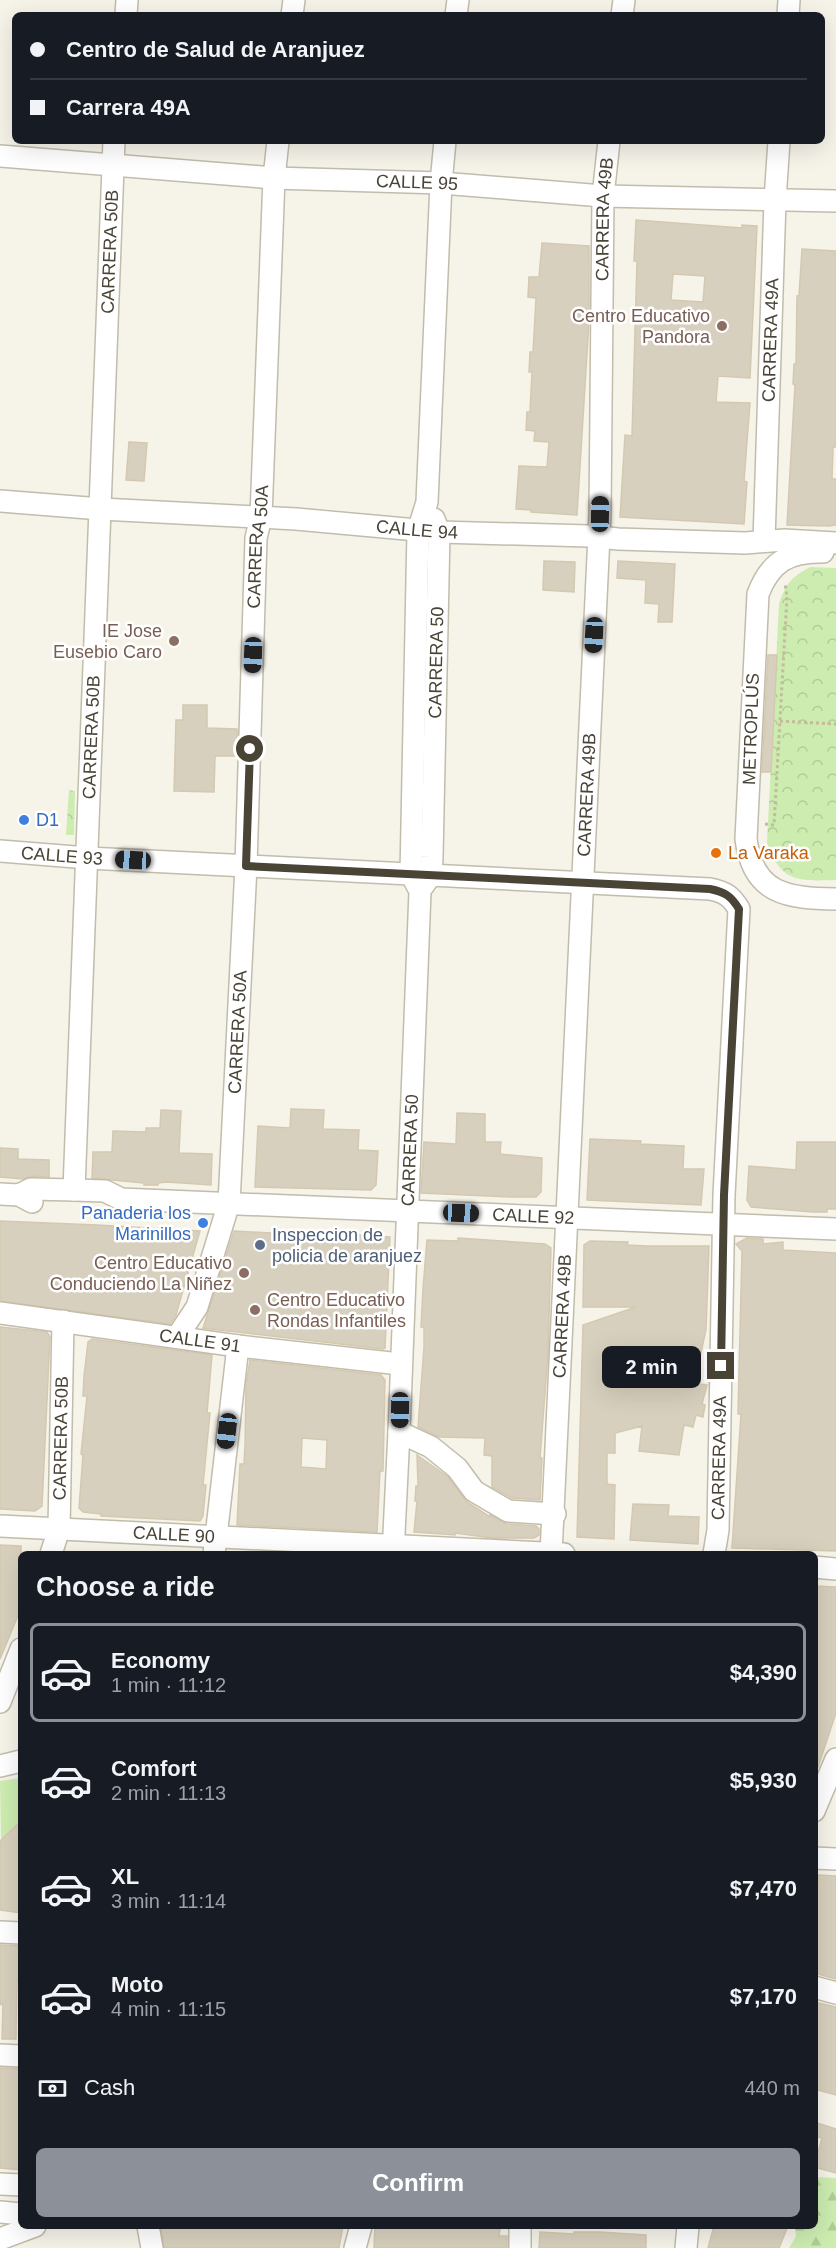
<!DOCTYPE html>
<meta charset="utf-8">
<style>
:root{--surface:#171b24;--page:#242831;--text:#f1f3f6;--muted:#9ea1a6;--line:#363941;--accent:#8c9099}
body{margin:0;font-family:Arial,sans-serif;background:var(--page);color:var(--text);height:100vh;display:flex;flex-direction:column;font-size:22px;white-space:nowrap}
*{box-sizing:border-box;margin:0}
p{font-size:20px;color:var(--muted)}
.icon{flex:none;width:33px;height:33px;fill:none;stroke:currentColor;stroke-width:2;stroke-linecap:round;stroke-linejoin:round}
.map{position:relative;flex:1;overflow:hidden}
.details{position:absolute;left:18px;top:1551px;width:800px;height:678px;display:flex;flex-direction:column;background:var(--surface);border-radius:9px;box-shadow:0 6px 24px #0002}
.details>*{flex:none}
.guide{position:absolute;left:12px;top:12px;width:813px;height:132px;border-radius:9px;box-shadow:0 6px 24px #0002;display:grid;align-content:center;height:132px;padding:0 18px;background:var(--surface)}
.end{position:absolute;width:27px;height:27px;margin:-14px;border:8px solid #4a4437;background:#fff;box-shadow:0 0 0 3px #fff}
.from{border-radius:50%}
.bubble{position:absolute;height:42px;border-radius:9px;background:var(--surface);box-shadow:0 6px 24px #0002;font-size:20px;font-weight:700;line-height:42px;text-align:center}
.car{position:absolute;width:18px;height:36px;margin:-18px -9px;border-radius:8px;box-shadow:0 0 4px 2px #0007;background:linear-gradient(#222 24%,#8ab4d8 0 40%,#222 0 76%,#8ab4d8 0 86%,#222 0)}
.guide b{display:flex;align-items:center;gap:21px;height:57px;font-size:22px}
.guide b+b{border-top:2px solid var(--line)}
.guide i{width:15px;height:15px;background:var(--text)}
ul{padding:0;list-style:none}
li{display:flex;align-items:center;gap:18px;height:99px;margin:0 12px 9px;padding:0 6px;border:3px solid transparent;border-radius:9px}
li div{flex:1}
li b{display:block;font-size:22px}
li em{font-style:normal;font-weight:700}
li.active{border-color:var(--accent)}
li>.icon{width:54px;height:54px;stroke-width:1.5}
h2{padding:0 18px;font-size:27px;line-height:72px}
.pay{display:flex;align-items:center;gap:15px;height:66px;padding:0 18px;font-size:22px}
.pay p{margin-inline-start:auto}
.primary-button{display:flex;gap:12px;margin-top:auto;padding:12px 18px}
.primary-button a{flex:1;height:69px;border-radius:9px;background:var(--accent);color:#fff;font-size:24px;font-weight:700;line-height:69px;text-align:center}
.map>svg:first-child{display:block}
</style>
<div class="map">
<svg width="836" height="2248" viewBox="0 0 836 2248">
<defs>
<pattern id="forest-firs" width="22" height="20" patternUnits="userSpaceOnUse" patternTransform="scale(1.5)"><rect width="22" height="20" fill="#ccecb0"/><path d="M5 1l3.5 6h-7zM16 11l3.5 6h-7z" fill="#b1cc98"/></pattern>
<pattern id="park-crowns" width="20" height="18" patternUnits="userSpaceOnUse" patternTransform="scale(1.5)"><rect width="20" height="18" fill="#ccecb0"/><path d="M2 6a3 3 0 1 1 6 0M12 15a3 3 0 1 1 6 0" fill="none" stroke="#b1cc98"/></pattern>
</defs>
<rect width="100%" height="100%" fill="#f6f3e9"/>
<path fill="url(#forest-firs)" d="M815,2177L836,2178V2248H789L796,2236L795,2226H814Z"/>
<path fill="url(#park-crowns)" d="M810,567L836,568V880C799,881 781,883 767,843L779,604C786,584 790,578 810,567Z
M69,790L75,791L74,835H66Z"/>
<path fill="#ccecb0" d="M21,1778V1826L12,1829L1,1840L0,1781Z"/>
<path fill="#d8d0be" stroke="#d4c9b0" stroke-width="1.5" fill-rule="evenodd" d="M636,220L742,228V225L757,226L750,378L718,376L716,402L750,403L744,481L747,482L744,524L620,517L625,435L632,436L637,261H634ZM673,274L705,276L703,302L671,300Z
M542,243L589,246V321L577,515L531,512V510L516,509L519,466L547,467L549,442L534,441L535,431L526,430L527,412H530L532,372H529L530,352H533L536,298L528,297L529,277H539Z
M802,249L836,251V447H833L832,479H836V525L829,526L787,525L795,385L793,384L794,364H796L797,296H799Z
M129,442L147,443L144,481L126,480Z
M544,561L575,562L574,592L543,590Z
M618,561L675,564L672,622H658L659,604L645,603L646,580L617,578Z
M768,655H777L771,772H762Z
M183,705H207V728L237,729V756H215L214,792L174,791L176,720H183Z
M291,1109L324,1110L323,1129L359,1130L358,1150L378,1151L376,1185L371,1190L255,1187L258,1126L290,1128Z
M161,1110L181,1111L179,1153L212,1154L211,1185L167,1182L158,1183V1185H144V1183L92,1178L93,1152H112L113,1131L146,1132V1128H160Z
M457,1113L485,1114V1142H501L500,1154L542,1158L541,1192L536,1197H510L421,1193L424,1142L456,1144Z
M590,1139L641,1141L640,1144L684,1146L683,1169H704L701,1205L587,1200Z
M797,1142H836V1209H827V1212H813L751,1207L747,1200L749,1166L796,1170Z
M0,1148L18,1149V1159L49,1160V1177L31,1176L23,1179L0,1177Z
M0,1221L97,1225L200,1231L176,1315L170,1324L0,1301Z
M234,1231L323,1236V1233L390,1237L385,1348L383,1349L203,1328Z
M458,1238L545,1244L551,1248L548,1353L540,1458H542L540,1500L512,1498L492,1487V1456L484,1455L485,1438L439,1437L418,1427L424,1347V1327H421L423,1289L427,1240L458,1241Z
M747,1238L763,1239V1244L783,1242V1250L836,1253V1551L732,1548L741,1414H738L742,1251L736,1244Z
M590,1241L628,1242L627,1245L647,1246H709L706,1330L694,1383L707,1385L702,1404L705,1405L703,1417L696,1415L693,1427L684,1425L679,1455L639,1451L642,1426L615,1433V1453H607V1484L615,1485L614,1539L577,1537L583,1325L636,1307H583L584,1245Z
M0,1327L47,1332L50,1337L42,1506L35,1511L0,1509Z
M92,1339L212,1355L207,1413H210L203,1485H206L203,1516L200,1521L101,1516V1514L83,1512L79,1508L83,1455L81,1454L87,1396H83L84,1376L88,1342Z
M250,1360L381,1375L385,1380L383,1471H380L377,1532L237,1525L240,1464H244L245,1445L246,1385ZM302,1438L327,1440L326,1469L301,1467Z
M417,1455L448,1477L467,1502L490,1517V1515L507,1524L536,1526L539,1529V1535L534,1538H492L455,1533V1535L414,1532L417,1501H415L416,1486H418Z
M633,1504L669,1505L668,1516L699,1517L698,1544L630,1540Z
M0,1545L21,1546V1608L0,1659Z
M814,1586L836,1587V1713L818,1767H814Z
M21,1821V1913L0,1910V1841Z
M818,1875L836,1876V1979L814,1973V1896H817Z
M0,1945L19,1946L18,1948H21V1980H17L16,2039H2L3,2003L0,2005Z
M814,2002L836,2007V2095L814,2089Z
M0,2068L21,2069V2170L0,2168Z
M814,2122L836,2129V2173L814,2167L822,2138L814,2136Z
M161,2226H343L339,2248H164Z
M375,2226H469L500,2229L499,2236H507V2248H374Z
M714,2226H788L779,2248H708Z
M540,2232L574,2234V2232H600L646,2235V2248H539Z"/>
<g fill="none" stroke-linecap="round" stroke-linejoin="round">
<g stroke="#c2bcab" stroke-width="24">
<g id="minor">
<path d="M126,15L127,0"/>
<path d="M292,15L294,0"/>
<path d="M456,15L458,0"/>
<path d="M622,15L624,0"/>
<path d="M788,15L789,0"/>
<path id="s1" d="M0,156L274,178L441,183L603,196L836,201"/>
<path id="s2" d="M0,501L101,509L296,519L439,532L589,536L618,539L745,543L784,540L836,543"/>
<path id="s3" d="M764,541L775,200L779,141"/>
<path d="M823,552C789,551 770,562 758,594L746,839C753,895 788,898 836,899"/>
<path id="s4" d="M0,851L88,858L710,889C725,892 731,896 739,909L724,1195L718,1530L714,1554"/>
<path id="s5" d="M423,886L431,875L432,857L439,532L434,519"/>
<path id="s6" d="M74,1190L114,141"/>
<path d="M0,1194L19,1195L32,1202"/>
<path id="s7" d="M19,1195L31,1189L74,1190L105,1191L121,1199L836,1229"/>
<path id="s8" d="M0,1313L238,1346L400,1364"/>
<path id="s9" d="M177,1337L197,1307L229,1203L246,866L256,538L261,517L274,178L278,141"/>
<path d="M399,1432L431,1447L457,1468L474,1491L508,1511L555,1514"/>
<path id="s10" d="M0,1526L564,1554"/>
<path id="s11" d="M51,1554L59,1529L63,1321"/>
<path d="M214,1554L238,1346"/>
<path id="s12" d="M393,1554L399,1432L420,891L411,874L418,531L427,502L441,183L445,141"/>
<path id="s13" d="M551,1554L600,514L603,196L609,141"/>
<path d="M814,1567L836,1569"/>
<path d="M0,1702L21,1649"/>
<path d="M0,1766L21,1761"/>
<path d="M814,1811L836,1759"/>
<path d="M814,1858L836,1859"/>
<path d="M0,1932L21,1933"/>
<path d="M814,1987L836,1993"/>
<path d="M0,2055L21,2056"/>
<path d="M0,2184L21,2185"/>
<path d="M0,2212L21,2214"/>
<path d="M148,2226L152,2248"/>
<path d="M520,2226V2248"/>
<path d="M0,2239L35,2226"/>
<path d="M355,2248L361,2226"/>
<path d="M686,2248L688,2226"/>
</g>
</g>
<path stroke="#c5ba9b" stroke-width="3" stroke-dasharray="3 3" stroke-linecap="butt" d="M780,721L836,724
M765,824L774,825L787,597L785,583"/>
<use href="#minor" stroke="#fff" stroke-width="21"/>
</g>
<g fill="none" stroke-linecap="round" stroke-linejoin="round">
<path stroke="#4a4437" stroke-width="8" d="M250,749L246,866L710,889C725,892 731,896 739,909L724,1195L721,1366"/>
</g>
<g fill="#8d6e63" stroke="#fff" stroke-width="2">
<circle cx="722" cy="326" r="6"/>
<circle cx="174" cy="641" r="6"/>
<circle cx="244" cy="1273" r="6"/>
<circle cx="255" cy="1310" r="6"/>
</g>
<g fill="#3f7fe0" stroke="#fff" stroke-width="2">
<circle cx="24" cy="820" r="6"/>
<circle cx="203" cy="1223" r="6"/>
</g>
<circle fill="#e8710a" stroke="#fff" stroke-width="2" cx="716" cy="853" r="6"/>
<circle fill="#5c6f8a" stroke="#fff" stroke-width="2" cx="260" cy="1245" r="6"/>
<g text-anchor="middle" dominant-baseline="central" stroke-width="5" stroke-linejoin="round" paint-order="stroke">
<g font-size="18" fill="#4a4437" stroke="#fff">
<text stroke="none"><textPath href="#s1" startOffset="418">CALLE 95</textPath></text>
<text stroke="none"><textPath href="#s13" startOffset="1336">CARRERA 49B</textPath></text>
<text stroke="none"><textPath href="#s6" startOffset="939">CARRERA 50B</textPath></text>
<text stroke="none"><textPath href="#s3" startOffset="201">CARRERA 49A</textPath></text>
<text stroke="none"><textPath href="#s2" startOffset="418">CALLE 94</textPath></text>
<text stroke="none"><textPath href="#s9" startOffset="802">CARRERA 50A</textPath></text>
<text stroke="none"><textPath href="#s5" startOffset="226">CARRERA 50</textPath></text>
<text transform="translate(751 729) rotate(-88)">METROPLÚS</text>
<text stroke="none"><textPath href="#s6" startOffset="453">CARRERA 50B</textPath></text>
<text stroke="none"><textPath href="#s13" startOffset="760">CARRERA 49B</textPath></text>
<text stroke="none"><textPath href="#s4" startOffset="62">CALLE 93</textPath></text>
<text stroke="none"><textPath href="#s9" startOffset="316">CARRERA 50A</textPath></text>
<text stroke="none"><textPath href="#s12" startOffset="404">CARRERA 50</textPath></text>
<text stroke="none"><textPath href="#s7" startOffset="518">CALLE 92</textPath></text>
<text stroke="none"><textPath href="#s13" startOffset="238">CARRERA 49B</textPath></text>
<text stroke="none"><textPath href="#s8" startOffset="202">CALLE 91</textPath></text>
<text stroke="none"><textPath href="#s11" startOffset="117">CARRERA 50B</textPath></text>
<text transform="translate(719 1458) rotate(-89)">CARRERA 49A</text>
<text stroke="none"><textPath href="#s10" startOffset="174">CALLE 90</textPath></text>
</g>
<g font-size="18" fill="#785e54" stroke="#fff" text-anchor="end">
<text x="710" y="316">Centro Educativo<tspan x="710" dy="21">Pandora</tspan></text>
<text x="162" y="631">IE Jose<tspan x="162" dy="21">Eusebio Caro</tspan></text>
<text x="232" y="1263">Centro Educativo<tspan x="232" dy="21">Conduciendo La Niñez</tspan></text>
<text x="267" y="1300" text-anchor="start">Centro Educativo<tspan x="267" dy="21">Rondas Infantiles</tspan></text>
</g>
<g font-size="18" fill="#366cbe" stroke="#fff" text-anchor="start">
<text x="36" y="820">D1</text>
<text x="191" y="1213" text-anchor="end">Panaderia los<tspan x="191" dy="21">Marinillos</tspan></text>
</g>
<g font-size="18" fill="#c56008" stroke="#fff" text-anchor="start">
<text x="728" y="853">La Varaka</text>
</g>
<g font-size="18" fill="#4e5e75" stroke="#fff" text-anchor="start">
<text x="272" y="1235">Inspeccion de<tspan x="272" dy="21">policia de aranjuez</tspan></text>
</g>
</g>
</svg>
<i class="end from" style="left:250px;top:749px"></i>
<i class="end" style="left:721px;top:1366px"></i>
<div class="bubble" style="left:602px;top:1346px;width:99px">2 min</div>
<i class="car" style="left:600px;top:514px;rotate:1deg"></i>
<i class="car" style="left:594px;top:635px;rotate:183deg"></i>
<i class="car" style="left:253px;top:655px;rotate:182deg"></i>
<i class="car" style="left:133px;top:860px;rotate:273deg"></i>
<i class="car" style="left:461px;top:1213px;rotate:92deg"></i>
<i class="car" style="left:400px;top:1410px;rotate:181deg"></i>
<i class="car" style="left:227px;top:1431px;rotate:187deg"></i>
<div class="guide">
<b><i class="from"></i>Centro de Salud de Aranjuez</b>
<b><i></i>Carrera 49A</b>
</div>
<section class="details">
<h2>Choose a ride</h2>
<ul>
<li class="active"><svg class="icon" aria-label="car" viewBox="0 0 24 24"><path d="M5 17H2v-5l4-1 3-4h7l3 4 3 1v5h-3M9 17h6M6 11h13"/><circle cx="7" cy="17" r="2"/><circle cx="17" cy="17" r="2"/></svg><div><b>Economy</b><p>1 min · 11:12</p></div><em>$4,390</em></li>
<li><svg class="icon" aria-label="car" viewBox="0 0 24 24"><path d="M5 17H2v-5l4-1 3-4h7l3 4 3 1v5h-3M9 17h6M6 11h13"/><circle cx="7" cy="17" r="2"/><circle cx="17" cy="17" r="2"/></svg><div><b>Comfort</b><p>2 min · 11:13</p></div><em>$5,930</em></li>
<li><svg class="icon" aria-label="car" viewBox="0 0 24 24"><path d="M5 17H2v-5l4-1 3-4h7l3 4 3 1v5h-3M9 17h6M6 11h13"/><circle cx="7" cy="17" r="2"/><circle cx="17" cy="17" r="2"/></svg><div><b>XL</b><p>3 min · 11:14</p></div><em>$7,470</em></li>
<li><svg class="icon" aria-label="car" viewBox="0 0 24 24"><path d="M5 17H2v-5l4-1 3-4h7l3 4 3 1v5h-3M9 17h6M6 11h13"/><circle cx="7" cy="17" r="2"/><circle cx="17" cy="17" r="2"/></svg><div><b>Moto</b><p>4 min · 11:15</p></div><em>$7,170</em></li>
</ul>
<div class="pay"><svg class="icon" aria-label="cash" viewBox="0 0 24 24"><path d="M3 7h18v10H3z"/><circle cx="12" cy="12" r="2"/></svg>Cash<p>440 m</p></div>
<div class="primary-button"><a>Confirm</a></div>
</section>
</div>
